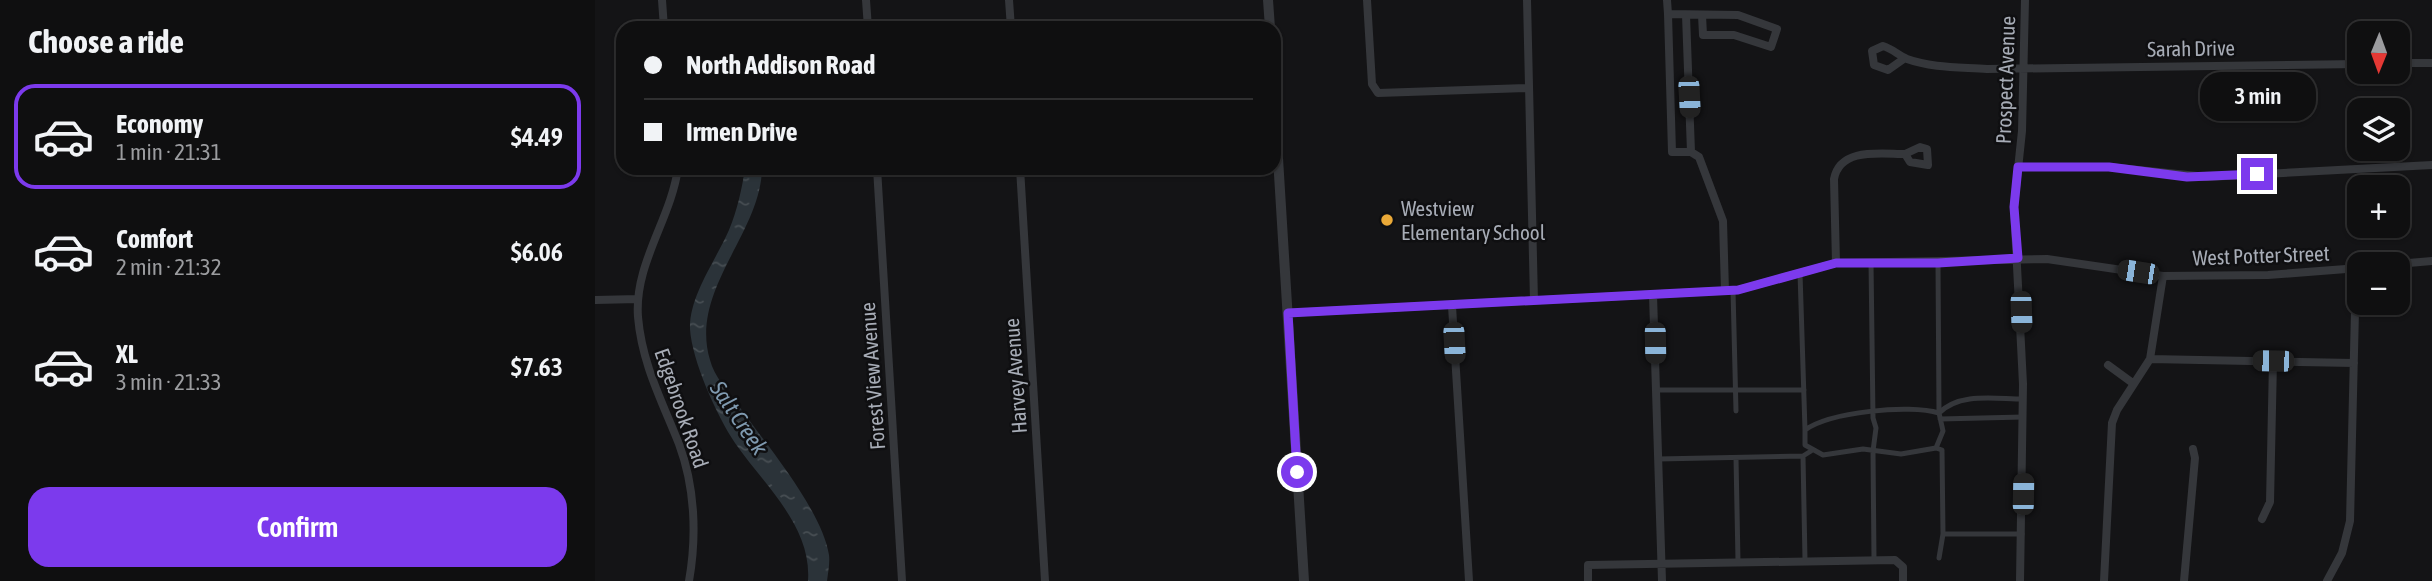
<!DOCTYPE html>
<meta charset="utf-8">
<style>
:root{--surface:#0f0f10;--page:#181819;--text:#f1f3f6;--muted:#9b9c9f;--line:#2f2f30;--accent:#7c3aed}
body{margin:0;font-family:"Asap Condensed",sans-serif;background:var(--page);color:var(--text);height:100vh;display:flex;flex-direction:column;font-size:26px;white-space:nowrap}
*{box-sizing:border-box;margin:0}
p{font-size:23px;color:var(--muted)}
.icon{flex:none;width:38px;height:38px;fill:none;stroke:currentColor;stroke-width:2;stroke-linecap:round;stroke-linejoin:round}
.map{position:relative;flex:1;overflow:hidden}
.drawer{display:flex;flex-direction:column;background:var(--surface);width:595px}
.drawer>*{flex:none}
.guide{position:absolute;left:21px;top:21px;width:665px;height:154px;border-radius:21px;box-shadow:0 2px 5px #0004,0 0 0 2px var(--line);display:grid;align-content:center;height:154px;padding:0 28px;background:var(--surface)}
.needle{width:46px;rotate:181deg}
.fabs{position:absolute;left:1752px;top:21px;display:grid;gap:14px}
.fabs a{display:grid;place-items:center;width:63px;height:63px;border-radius:14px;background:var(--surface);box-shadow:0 2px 5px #0004,0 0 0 2px var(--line);font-size:35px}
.end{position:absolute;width:32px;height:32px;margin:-16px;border:9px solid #7c3aed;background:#fff;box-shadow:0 0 0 4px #fff}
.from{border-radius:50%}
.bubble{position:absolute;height:49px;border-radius:21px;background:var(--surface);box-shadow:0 2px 5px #0004,0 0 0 2px var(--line);font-size:23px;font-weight:600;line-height:49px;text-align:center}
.car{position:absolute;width:21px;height:42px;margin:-21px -10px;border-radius:9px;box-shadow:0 0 5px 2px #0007;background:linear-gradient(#222 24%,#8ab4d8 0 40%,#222 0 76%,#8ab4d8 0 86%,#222 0)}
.guide b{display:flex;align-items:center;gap:24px;height:66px;font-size:26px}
.guide b+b{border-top:2px solid var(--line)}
.guide i{width:18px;height:18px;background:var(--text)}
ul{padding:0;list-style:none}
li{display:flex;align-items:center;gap:21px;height:105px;margin:0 14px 10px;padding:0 14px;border:4px solid transparent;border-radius:21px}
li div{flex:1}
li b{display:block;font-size:26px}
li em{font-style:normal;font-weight:600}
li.selected{border-color:var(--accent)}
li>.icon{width:63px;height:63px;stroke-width:1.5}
h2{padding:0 28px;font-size:32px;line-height:84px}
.primary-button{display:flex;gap:14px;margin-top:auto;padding:14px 28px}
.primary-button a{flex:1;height:80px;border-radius:21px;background:var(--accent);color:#fff;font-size:28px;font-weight:600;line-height:80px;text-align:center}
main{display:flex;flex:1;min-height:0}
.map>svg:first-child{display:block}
</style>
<main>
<section class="drawer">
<h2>Choose a ride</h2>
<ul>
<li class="selected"><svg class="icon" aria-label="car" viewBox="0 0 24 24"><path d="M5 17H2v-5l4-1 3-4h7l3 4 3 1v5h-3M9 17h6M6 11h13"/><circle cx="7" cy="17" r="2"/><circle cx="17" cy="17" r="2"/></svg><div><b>Economy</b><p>1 min · 21:31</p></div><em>$4.49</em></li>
<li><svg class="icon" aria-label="car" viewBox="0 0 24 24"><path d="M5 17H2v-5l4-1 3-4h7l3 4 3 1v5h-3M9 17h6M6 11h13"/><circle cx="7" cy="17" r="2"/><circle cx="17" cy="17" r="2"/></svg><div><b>Comfort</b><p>2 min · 21:32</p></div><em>$6.06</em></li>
<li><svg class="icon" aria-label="car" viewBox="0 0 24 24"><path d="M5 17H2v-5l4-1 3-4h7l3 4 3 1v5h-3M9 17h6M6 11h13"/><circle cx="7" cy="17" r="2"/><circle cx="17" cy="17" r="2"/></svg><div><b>XL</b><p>3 min · 21:33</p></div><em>$7.63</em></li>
</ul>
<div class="primary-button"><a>Confirm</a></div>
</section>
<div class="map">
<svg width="1837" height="581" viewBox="0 0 1837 581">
<defs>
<pattern id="water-ripples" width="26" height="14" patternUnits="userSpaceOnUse" patternTransform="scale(1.75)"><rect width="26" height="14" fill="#2b3339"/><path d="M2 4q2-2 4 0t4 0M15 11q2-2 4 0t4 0" fill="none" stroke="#474e53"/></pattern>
</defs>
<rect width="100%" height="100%" fill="#141416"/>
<path fill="url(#water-ripples)" d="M150,168H167C166,234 94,290 115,360C119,376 133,392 143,405C170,443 227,510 234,555C235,563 233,573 232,581H213C217,526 169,485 140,443C122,416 97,361 95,329C94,296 121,260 134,230C142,211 147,189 150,168Z"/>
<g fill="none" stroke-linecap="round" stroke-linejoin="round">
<path stroke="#35373b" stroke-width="5" d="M1276,262L1278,418L1281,428L1278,451L1279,559
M1343,263L1344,413L1348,431L1341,448L1306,454L1268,449L1228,455L1210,445V430C1235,412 1314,404 1344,413
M1205,273L1210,430
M1138,290L1141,411
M1061,390H1209
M1344,413C1365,392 1400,399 1428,399
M1345,419L1428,417
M1341,448L1347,450L1348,534L1344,558
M1208,456L1210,560
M1141,458L1143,561
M1063,459L1208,456L1216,451
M1348,534H1427"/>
<path stroke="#35373b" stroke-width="8" d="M67,0L69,28
M271,0L273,28
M414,0L416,28
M772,0L777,84L783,93L934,88
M932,0L939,301
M1072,0L1073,14L1143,15L1182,29L1176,47L1139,35H1108L1107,15
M1073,14L1077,152H1096
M1091,15L1096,152L1104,157L1128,221L1130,291
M1310,58L1293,70L1279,65L1277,51L1288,46C1298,49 1303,55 1312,59C1337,68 1366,67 1392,69L1764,64
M1802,63H1837
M1423,167H1514L1612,177L1837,165
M83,168C76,219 39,264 43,317C47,364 67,401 84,444C100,487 102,536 94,581
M282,168L307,581
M425,168L450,581
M1241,263L1239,179C1245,147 1286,154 1310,154L1315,162L1333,165L1332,149L1325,147L1310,154
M1802,264L1837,261
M1058,295L1067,581
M0,300L43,299
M857,306L874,581
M693,313L1143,290L1241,263L1452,259L1568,276L1673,275L1764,268
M1555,359L1759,363
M1513,365L1539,384
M1667,519L1675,502L1678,361
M993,581V565L1300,560L1308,567V581
M1425,581L1428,384L1419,207L1427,131L1430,0
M1509,581L1517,423L1522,410L1555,359L1568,276
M1589,581L1600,458L1598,449
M1732,581L1747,553L1755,521L1761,268"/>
<path stroke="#35373b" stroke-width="10" d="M673,0L675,28
M679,93L709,581"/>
</g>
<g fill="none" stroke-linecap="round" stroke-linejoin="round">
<path stroke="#7c3aed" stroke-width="9" d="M702,472L693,313L1143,290L1241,263H1343L1423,258L1419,207L1423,167H1514L1592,177L1662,174"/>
</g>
<circle fill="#eaa938" stroke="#0f0f11" stroke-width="2.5" cx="792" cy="220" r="7"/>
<g text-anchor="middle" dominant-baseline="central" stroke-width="5" stroke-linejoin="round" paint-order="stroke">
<g font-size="21" fill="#a7acb6" stroke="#0f0f11">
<text transform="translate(1596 48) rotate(-1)">Sarah Drive</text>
<text transform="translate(1410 80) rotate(-88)">Prospect Avenue</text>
<text transform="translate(1666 255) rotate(-2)">West Potter Street</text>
<text transform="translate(277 376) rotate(-94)">Forest View Avenue</text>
<text transform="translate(420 376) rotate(-94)">Harvey Avenue</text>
<text transform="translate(87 408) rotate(71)">Edgebrook Road</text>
</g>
<g font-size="21" fill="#a7acb6" stroke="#0f0f11" text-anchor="start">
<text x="806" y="208">Westview<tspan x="806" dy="24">Elementary School</tspan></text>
</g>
<g font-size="23" font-style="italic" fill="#7f9ab0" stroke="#0f0f11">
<text transform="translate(144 418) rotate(56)">Salt Creek</text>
</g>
</g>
</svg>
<div class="fabs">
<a><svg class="needle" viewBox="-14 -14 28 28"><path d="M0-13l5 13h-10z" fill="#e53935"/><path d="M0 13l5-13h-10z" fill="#9b9c9f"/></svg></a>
<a><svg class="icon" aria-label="layers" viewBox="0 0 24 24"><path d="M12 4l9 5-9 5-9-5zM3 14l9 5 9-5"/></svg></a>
<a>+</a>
<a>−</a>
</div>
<i class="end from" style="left:702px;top:472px"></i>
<i class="end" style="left:1662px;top:174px"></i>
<div class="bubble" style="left:1605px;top:72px;width:116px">3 min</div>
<i class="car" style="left:1094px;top:97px;rotate:177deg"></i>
<i class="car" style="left:1543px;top:272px;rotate:279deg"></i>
<i class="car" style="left:1426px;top:312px;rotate:178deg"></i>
<i class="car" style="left:859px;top:343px;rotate:177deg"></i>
<i class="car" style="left:1060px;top:343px;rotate:179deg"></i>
<i class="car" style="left:1678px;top:361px;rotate:271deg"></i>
<i class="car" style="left:1428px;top:494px;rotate:1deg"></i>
<div class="guide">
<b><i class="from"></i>North Addison Road</b>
<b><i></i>Irmen Drive</b>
</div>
</div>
</main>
